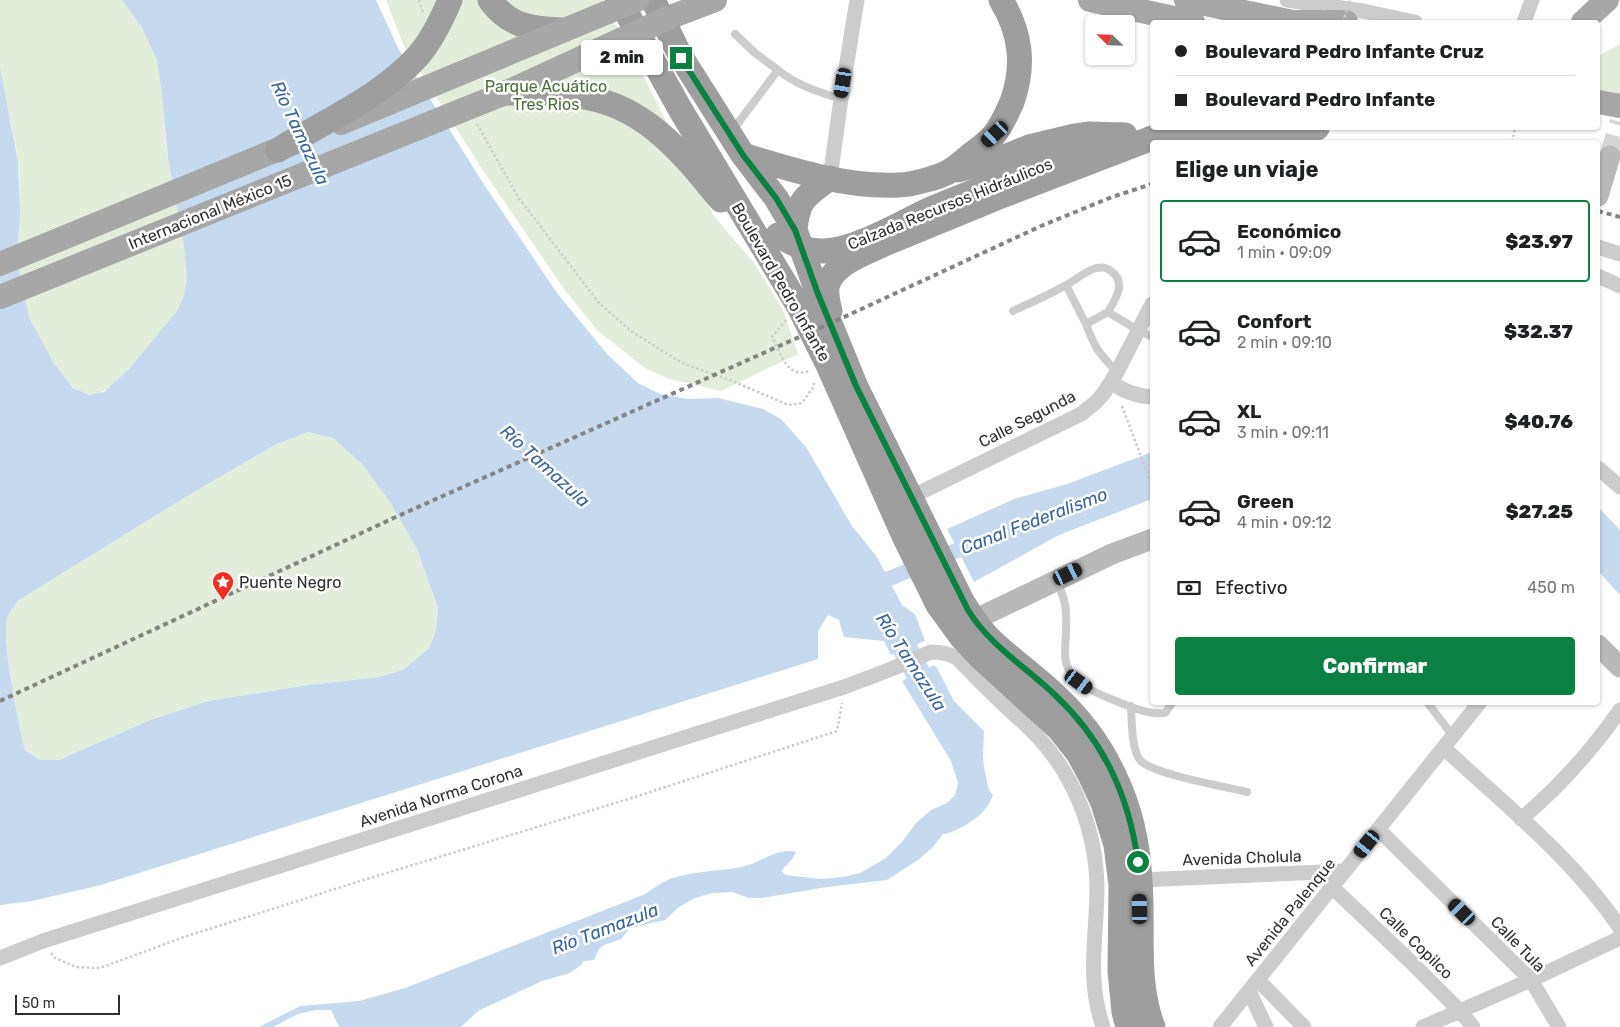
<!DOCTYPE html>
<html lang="es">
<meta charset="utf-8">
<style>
:root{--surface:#fff;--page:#f6f6f6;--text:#202124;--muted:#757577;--line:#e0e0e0;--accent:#0b8043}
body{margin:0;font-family:Rubik,sans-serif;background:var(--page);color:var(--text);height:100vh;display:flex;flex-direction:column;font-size:19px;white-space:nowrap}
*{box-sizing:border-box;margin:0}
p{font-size:16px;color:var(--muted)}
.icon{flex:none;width:28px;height:28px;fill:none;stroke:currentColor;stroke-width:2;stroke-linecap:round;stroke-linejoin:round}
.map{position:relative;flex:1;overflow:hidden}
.side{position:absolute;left:1150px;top:140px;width:450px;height:565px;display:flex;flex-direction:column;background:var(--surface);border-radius:5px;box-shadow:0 1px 4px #0004}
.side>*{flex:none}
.hud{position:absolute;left:1150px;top:20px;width:450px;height:110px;border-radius:5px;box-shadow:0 1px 4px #0004;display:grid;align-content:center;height:110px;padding:0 25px;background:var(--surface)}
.needle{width:32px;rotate:293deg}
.tools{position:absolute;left:1085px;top:15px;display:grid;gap:10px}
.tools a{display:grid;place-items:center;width:50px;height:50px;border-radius:5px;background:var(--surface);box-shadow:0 1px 4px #0004;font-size:25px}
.scale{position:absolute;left:15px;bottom:12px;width:105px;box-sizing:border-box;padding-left:5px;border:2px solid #2f2f2f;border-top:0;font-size:14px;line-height:18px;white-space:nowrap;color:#2f2f2f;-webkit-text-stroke:4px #fff;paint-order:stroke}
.end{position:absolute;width:22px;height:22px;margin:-11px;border:6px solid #0b8043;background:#fff;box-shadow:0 0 0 2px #fff}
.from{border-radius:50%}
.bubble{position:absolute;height:35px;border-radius:5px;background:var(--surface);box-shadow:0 1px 4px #0004;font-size:16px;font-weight:800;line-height:35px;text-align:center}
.car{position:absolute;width:15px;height:30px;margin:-15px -8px;border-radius:6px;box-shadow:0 0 4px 1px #0007;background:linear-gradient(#222 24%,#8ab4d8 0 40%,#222 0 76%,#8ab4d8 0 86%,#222 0)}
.hud b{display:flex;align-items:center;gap:18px;height:48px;font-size:19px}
.hud b+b{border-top:1px solid var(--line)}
.hud i{width:12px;height:12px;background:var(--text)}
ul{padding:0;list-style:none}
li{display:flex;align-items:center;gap:15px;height:82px;margin:0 10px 8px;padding:0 15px;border:2px solid transparent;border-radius:5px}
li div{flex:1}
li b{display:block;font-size:19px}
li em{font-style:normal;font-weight:800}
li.active{border-color:var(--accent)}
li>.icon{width:45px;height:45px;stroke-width:1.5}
h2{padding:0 25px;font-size:22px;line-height:60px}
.pay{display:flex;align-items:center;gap:12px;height:55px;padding:0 25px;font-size:19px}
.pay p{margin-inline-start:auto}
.button{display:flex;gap:10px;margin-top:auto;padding:10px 25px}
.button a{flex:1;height:58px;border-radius:5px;background:var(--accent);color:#fff;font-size:20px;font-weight:800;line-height:58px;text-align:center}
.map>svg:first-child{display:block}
</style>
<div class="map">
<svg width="1620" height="1027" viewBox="0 0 1620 1027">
<rect width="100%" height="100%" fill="#fff"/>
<path fill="#e3eddb" d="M0,0H122C136,19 150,38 157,60C166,93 163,127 168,160C174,200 194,255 185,294C179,316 148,346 133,364C124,375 103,398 88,395C74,392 67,380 59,370C36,340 17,294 17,256C17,224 22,192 18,160C14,130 4,100 0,70C0,47 0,23 0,0Z
M386,0H602L647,83L714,216L754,263L783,310L798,354L721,391L669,379L646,369L598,331L564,289L482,169L404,46Z
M1620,44V100L1598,96V56Z
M308,432L333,438L363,465L391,502L417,549L438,608L436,631L429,648L403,670L379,677L308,685L208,701L150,720L59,760H40L25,750C19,725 0,637 8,616C10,611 15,605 19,600L189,495L275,445Z"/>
<path fill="#c6daef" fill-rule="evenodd" d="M122,0H376L398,48L485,186L557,293L607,354L638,383L660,394L688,399L718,398L763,409L781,419L806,447L852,526L877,557L902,605L915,614L925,641L891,655L884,641L844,637L839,620L828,615L818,631V659L101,885L32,901L0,905V68L18,161L20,211L17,258L22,288L30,319L53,362L73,388L89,395L104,392L129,369L177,311L184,296L187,278L184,245L168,159L162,94L157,60L142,28ZM308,432L333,438L363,465L390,502L417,549L438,608L436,631L429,648L403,670L379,677L308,685L208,701L150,720L59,760H40L25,750C19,725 0,637 8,616C10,611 15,605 19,600L189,495L275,445Z
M1152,452V499L1059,535L974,582L947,529L1014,499L1067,484Z
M1598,507L1620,530V595L1598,571Z
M934,665L937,668L954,701L984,731L983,755L984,767L989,790L993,795C991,800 989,805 985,809C978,819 955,833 943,834L932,848L918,860L887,880L827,887L762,898H749L732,892L713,893L695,898L679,907L665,920L635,927L629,929L621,939L604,945L599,949L594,960L584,961L580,966L570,973L542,981L478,1011L461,1027H339L331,1010H316L298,1014L273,1027H259L300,1006L359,1001L405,988L643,895C652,890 660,883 670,879C695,870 723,872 749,865C764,860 779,847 796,852L793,858L781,871L786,875L820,879L843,877L860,873L886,858L902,842L916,823L931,810L947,803L955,795L958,783L951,761L902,681Z"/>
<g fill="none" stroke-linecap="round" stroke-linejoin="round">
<path stroke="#c6daef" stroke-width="15" d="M869,587L977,542"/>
<path stroke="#c6daef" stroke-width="25" d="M886,620L894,628L928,692L935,701"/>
<path stroke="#d5d5d5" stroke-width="21" stroke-dasharray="21 11" stroke-linecap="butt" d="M1610,156L1620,122"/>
<path stroke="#ccc" stroke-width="2.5" stroke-dasharray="2.5 2.5" stroke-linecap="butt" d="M419,0L423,13
M477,124L518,197L599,303L631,331L682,363L735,382L788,405L802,403L814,386V383
M1512,142L1515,128
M786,320L772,337C781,353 786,379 810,371
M1122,406L1152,486
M51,953L55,958L76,967L100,968L184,937L354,883L635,797L837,731L842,703"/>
<path stroke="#ccc" stroke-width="8" d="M735,34L755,53L778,70
M732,131L778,70C796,85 819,92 841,99
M1066,285L1086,324
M1013,311C1030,303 1049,295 1066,285C1076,280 1085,271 1096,268C1102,267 1106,267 1111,271C1127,283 1116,298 1108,312
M1117,372C1099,353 1095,349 1086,324L1108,312L1131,326L1152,337
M1056,583C1061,588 1063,596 1065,604C1068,621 1065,637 1065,654C1065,681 1095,693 1116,701C1131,707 1149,715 1165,713L1173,702
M1427,702L1453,736
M1131,706C1132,721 1131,748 1140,760C1151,774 1227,787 1247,792"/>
<path stroke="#ccc" stroke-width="15" d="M1287,0L1363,11L1415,22
M1524,22L1532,0
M830,178L841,99L857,0
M1598,247L1620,254
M1598,276L1620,286
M1111,382C1124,392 1136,396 1152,397
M1598,468L1620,487
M911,497L1081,414L1095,403L1104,393L1117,372L1152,304
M1444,748C1505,805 1573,858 1620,928
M1521,819C1558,788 1592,750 1620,710
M1379,830L1531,980L1559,1027
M1140,880L1345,871
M1332,887L1411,962L1459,1010L1473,1027
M0,958L43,941L844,687L894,668L931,652C941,652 948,653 957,658C971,673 985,687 1000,701C1012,713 1025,723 1036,735C1075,776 1096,831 1097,887C1097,938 1086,976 1103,1027
M1258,980L1304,1027
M1249,991L1266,1027
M1220,1027L1480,702
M1423,1027L1531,980L1620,938"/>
<path stroke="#b9b9b9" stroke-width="21" d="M1598,196L1610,156
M974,620L1112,554L1152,539
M1598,645L1620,667"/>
<path stroke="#a7a7a7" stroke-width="24" d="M1090,0L1193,22
M1186,0L1293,22
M668,18L715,0
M1291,22H1321
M1327,22H1346
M1583,22L1607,0
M1598,102L1620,106"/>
<path stroke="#9e9e9e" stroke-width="25" d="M490,0C509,26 530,29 561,30
M622,0L629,17L680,109L798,305L828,365L904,536L938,605L962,638L980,657L1059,729L1078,753L1090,775L1103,803L1116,845L1121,885L1120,971L1124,1012L1128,1027
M653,0L681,57L743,155L776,198L795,230L818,294L856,387L962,601C970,614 978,627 989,638C1009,658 1034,675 1055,695C1080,718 1101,746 1115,777C1130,808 1138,846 1140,880C1144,929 1135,981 1153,1027
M505,93C589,92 629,96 689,162C700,174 709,187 721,200
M743,155C792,170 848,188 899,185C910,185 941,177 950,171C956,167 962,162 968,157C977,150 987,143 994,135C1002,125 1007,113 1012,102C1025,65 1021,33 1001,0
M958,170L1002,158L1029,147L1075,136L1088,134L1125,135
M795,230C798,198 806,196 830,178
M830,311C828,303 826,295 827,287C832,264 864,254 882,245L999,197L1173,130L1227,129L1286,133L1303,131L1317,128"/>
<path stroke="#848484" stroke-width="4" stroke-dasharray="5 4" stroke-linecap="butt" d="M1598,211L1620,217
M0,701L398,516L842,318L1041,226L1112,197L1152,184"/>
<path stroke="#ccc" stroke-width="2.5" stroke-dasharray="2.5 2.5" stroke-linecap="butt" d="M1343,22L1350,0"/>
<path stroke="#a7a7a7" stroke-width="24" d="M341,123L637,0
M0,264L296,142
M0,297L505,93L668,18"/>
<path stroke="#9e9e9e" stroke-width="25" d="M278,150C324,121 380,98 418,56C432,40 442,19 450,0
M778,235C792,243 806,252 824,251C857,250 902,222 933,208C995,182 1059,160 1122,135"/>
</g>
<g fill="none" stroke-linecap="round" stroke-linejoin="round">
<path stroke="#0b8043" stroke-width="6" d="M681,58L743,155L776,198L795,230L818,294L856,386L968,610C990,646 1026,667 1055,695C1104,741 1129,796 1138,862"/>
</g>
<defs>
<g id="sight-pin" transform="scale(1.125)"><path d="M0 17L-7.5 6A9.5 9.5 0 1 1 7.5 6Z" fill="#f42c22" stroke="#fff"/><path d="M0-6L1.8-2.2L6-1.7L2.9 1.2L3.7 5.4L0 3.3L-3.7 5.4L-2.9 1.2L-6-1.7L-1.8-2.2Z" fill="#fff"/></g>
</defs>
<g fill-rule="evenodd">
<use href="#sight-pin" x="223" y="582"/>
</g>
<g text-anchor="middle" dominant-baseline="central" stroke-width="5" stroke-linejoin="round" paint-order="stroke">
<g font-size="16" fill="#4b6e38" stroke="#fff">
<text x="546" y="86">Parque Acuático<tspan x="546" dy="18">Tres Rios</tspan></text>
</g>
<g font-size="16" fill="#2f2f2f" stroke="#fff">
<text transform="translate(950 204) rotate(-22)">Calzada Recursos Hidráulicos</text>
<text transform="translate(210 212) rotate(-22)">Internacional México 15</text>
<text transform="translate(781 282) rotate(60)">Boulevard Pedro Infante</text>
<text transform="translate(1027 419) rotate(-27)">Calle Segunda</text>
<text transform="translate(441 796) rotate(-18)">Avenida Norma Corona</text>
<text transform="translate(1242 858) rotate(-2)">Avenida Cholula</text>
<text transform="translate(1290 912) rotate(-51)">Avenida Palenque</text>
<text transform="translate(1416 943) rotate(44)">Calle Copilco</text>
<text transform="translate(1518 944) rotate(46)">Calle Tula</text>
</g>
<g font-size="16" fill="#2f2f2f" stroke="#fff" text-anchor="start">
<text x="239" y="582">Puente Negro</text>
</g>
<g font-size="18" font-style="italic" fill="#356698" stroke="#fff">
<text transform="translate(300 133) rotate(65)">Río Tamazula</text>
<text transform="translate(545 466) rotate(42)">Río Tamazula</text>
<text transform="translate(1034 521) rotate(-21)">Canal Federalismo</text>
<text transform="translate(911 662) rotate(57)">Río Tamazula</text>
<text transform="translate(605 929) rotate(-21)">Río Tamazula</text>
</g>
</g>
</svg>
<div class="tools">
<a><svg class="needle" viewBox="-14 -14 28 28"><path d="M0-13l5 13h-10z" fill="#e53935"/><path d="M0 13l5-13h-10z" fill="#757577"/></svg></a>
</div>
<div class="scale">50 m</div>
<i class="end from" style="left:1138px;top:862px"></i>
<i class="end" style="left:681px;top:58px"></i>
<div class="bubble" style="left:581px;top:40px;width:82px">2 min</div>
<i class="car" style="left:843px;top:83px;rotate:189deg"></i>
<i class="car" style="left:995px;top:134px;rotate:227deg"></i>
<i class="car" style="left:1068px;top:574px;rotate:64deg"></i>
<i class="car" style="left:1079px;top:682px;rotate:126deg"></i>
<i class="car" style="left:1367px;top:844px;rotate:219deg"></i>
<i class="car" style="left:1140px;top:909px;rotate:359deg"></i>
<i class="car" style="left:1462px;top:912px;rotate:315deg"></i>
<div class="hud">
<b><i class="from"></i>Boulevard Pedro Infante Cruz</b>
<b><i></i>Boulevard Pedro Infante</b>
</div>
<section class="side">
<h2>Elige un viaje</h2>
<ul>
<li class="active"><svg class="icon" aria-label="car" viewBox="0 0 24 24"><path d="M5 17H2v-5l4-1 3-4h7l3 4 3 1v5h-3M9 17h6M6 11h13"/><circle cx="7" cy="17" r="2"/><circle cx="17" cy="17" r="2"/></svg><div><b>Económico</b><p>1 min · 09:09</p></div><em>$23.97</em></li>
<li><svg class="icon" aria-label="car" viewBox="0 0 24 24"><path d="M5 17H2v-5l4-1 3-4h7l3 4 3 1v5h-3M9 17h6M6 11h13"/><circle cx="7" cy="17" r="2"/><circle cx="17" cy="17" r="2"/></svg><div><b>Confort</b><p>2 min · 09:10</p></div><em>$32.37</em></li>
<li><svg class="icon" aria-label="car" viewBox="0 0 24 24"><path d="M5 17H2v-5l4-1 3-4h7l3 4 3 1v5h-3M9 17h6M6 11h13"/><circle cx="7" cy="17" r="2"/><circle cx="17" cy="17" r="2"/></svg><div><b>XL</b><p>3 min · 09:11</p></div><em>$40.76</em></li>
<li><svg class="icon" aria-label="car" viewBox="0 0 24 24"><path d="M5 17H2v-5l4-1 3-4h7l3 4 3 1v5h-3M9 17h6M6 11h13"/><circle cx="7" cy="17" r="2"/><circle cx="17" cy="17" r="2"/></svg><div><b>Green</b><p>4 min · 09:12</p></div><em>$27.25</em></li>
</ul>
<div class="pay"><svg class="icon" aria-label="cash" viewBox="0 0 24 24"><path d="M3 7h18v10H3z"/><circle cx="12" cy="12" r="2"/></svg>Efectivo<p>450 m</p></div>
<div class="button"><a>Confirmar</a></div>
</section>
</div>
